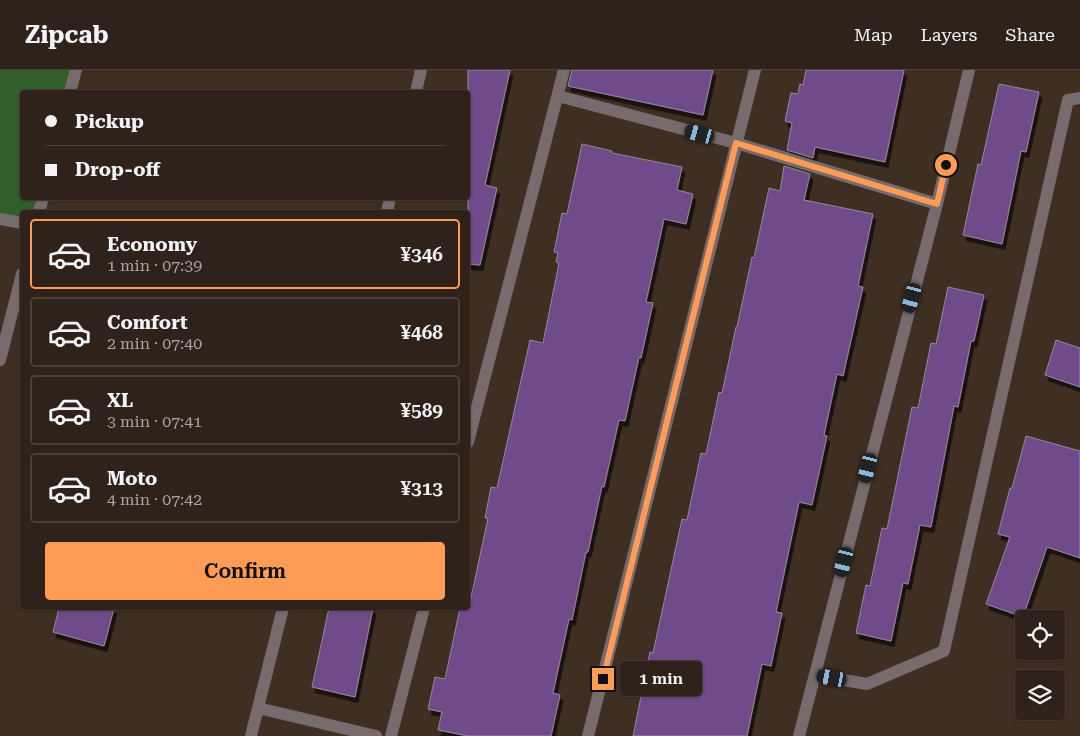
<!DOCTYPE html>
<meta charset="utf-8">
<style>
:root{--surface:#2f221a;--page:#372a23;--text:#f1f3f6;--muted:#a7a4a2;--line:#4a3f39;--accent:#fe9c57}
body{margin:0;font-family:"Roboto Serif",serif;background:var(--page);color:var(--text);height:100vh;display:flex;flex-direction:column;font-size:19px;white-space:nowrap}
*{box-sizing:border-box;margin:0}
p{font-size:16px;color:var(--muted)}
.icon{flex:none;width:28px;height:28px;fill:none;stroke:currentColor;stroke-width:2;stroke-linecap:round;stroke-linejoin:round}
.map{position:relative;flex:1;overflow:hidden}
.side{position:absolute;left:20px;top:140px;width:450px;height:400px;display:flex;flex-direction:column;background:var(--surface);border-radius:5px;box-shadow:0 1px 4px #0004,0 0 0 1px var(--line)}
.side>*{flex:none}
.banner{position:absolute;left:20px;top:20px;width:450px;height:110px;border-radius:5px;box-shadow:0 1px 4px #0004,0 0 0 1px var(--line);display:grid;align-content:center;height:110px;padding:0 25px;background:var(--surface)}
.controls{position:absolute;left:1015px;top:540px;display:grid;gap:10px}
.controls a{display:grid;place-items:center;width:50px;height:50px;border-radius:5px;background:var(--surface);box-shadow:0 1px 4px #0004,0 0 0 1px var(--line);font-size:25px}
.end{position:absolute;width:22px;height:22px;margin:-11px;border:6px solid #fe9c57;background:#111;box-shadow:0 0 0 2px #111}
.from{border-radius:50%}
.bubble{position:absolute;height:35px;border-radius:5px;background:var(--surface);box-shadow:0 1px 4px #0004,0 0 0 1px var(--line);font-size:16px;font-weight:600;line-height:35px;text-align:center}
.car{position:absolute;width:15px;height:30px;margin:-15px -8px;border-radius:6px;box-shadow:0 0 4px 1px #0007;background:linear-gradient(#222 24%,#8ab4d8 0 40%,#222 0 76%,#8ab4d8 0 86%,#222 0)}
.banner b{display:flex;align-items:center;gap:18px;height:48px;font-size:19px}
.banner b+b{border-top:1px solid var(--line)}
.banner i{width:12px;height:12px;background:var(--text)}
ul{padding:9px 0 0;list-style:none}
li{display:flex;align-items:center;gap:15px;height:70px;margin:0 10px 8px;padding:0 15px;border:2px solid var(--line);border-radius:5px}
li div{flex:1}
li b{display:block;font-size:19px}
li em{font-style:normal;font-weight:600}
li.active{border-color:var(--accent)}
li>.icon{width:45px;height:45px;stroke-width:1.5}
.primary-button{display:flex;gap:10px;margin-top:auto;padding:10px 25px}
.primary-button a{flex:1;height:58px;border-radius:5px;background:var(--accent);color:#111;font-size:20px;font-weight:600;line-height:58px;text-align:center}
header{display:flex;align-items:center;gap:30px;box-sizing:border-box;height:70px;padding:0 25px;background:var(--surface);border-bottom:1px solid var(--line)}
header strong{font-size:24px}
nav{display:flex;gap:28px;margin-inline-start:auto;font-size:18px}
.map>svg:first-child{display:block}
</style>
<header>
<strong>Zipcab</strong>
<nav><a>Map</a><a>Layers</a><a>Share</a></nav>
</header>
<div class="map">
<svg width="1080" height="666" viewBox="0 0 1080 666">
<defs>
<filter id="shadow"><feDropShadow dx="3" dy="5.5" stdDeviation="0" flood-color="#0009"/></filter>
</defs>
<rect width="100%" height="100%" fill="#3f2e22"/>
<path fill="#315f2a" d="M0,0H76L70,22H22V128H43L39,142H22V153L0,149Z"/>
<path fill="#704c8a" stroke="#92889c" filter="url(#shadow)" d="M468,0H510L485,115L497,118L480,195L468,194Z
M572,0H713L703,45L568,16Z
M806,0H904L885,92L815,77L813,88L787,80L792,53L785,51L791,23L798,24L800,14L803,15Z
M999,14L1039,22L1026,82L1021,81L1002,174L963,165L978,94L981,95Z
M582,74L612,81V83L682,97L677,120L693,124L686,154L664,149L646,232L653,233L641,288L639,287L625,351L619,350L604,417L602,416L588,482H586L572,550L569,549L553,623L560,625L551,666H468L438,660L442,642L428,639L435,607L445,609L460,538L469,537L488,448H485L491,417L497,418L530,270L543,273L559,193L556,192L558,183L554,182L562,143L567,144Z
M784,96L810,104L804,130L873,144L858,216L863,217L843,306L837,304L824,365L827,366L812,435L799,432L776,542L782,543L771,596L762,594L747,666H633L650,582L653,583L682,449L687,450L701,383L706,384L719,322L722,323L736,257H737L752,187L754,188L769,118L780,121Z
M948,217L984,225L974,271H971L958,337L954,336L931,457L920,455L908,514L903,513L891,571L856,563L866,515L870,516L882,458L887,459L912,337L918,338L931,273L936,274Z
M1056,270L1080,278V317L1045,305Z
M1026,366L1080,381V488L1047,477L1023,547L986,534L1010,467L998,464L1010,418H1012Z
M59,538H114L104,576L53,562Z
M329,538H373L355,627L312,617Z"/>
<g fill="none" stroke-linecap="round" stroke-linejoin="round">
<path stroke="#776b6e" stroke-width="12" d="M70,22L76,0
M416,22L421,0
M558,26L736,73L937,134
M39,142L43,128
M387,142L390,128
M0,149L22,153
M0,290L22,204
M468,372L564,0
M815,605L867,614L944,581L1068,30L1080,28
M258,638L376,666
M251,666L283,538
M391,666L424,538
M588,666L755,0
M799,666L937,134L969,0"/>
</g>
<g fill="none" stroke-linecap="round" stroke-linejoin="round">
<path stroke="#fe9c57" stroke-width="6" d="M603,609L736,73L937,134L946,95"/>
</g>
</svg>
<div class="controls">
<a><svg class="icon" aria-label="locate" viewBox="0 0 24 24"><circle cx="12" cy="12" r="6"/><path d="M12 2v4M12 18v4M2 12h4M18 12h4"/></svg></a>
<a><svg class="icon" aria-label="layers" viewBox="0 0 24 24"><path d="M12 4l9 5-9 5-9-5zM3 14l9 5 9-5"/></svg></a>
</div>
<i class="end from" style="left:946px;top:95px"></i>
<i class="end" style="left:603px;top:609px"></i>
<div class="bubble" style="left:620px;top:591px;width:82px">1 min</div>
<i class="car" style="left:700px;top:64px;rotate:285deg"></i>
<i class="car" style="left:912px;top:228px;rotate:195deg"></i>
<i class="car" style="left:868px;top:398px;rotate:194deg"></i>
<i class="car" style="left:844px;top:492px;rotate:194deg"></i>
<i class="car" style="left:832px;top:608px;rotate:280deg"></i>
<div class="banner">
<b><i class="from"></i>Pickup</b>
<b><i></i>Drop-off</b>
</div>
<section class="side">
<ul>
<li class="active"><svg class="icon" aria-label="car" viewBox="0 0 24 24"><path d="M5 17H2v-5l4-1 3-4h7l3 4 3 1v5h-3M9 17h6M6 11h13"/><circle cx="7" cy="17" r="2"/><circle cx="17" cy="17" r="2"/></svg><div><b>Economy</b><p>1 min · 07:39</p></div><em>¥346</em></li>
<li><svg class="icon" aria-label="car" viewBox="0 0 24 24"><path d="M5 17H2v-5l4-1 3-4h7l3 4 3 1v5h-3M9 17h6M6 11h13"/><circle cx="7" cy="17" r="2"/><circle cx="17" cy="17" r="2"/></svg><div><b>Comfort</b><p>2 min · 07:40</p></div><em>¥468</em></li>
<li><svg class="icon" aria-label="car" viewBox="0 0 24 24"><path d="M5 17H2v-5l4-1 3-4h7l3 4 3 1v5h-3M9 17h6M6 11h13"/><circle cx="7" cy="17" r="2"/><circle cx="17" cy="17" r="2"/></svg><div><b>XL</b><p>3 min · 07:41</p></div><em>¥589</em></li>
<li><svg class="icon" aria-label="car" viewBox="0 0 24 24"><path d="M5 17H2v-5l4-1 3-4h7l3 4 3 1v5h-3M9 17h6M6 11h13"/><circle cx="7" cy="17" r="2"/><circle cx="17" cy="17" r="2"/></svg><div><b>Moto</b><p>4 min · 07:42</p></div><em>¥313</em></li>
</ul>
<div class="primary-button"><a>Confirm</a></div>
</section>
</div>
